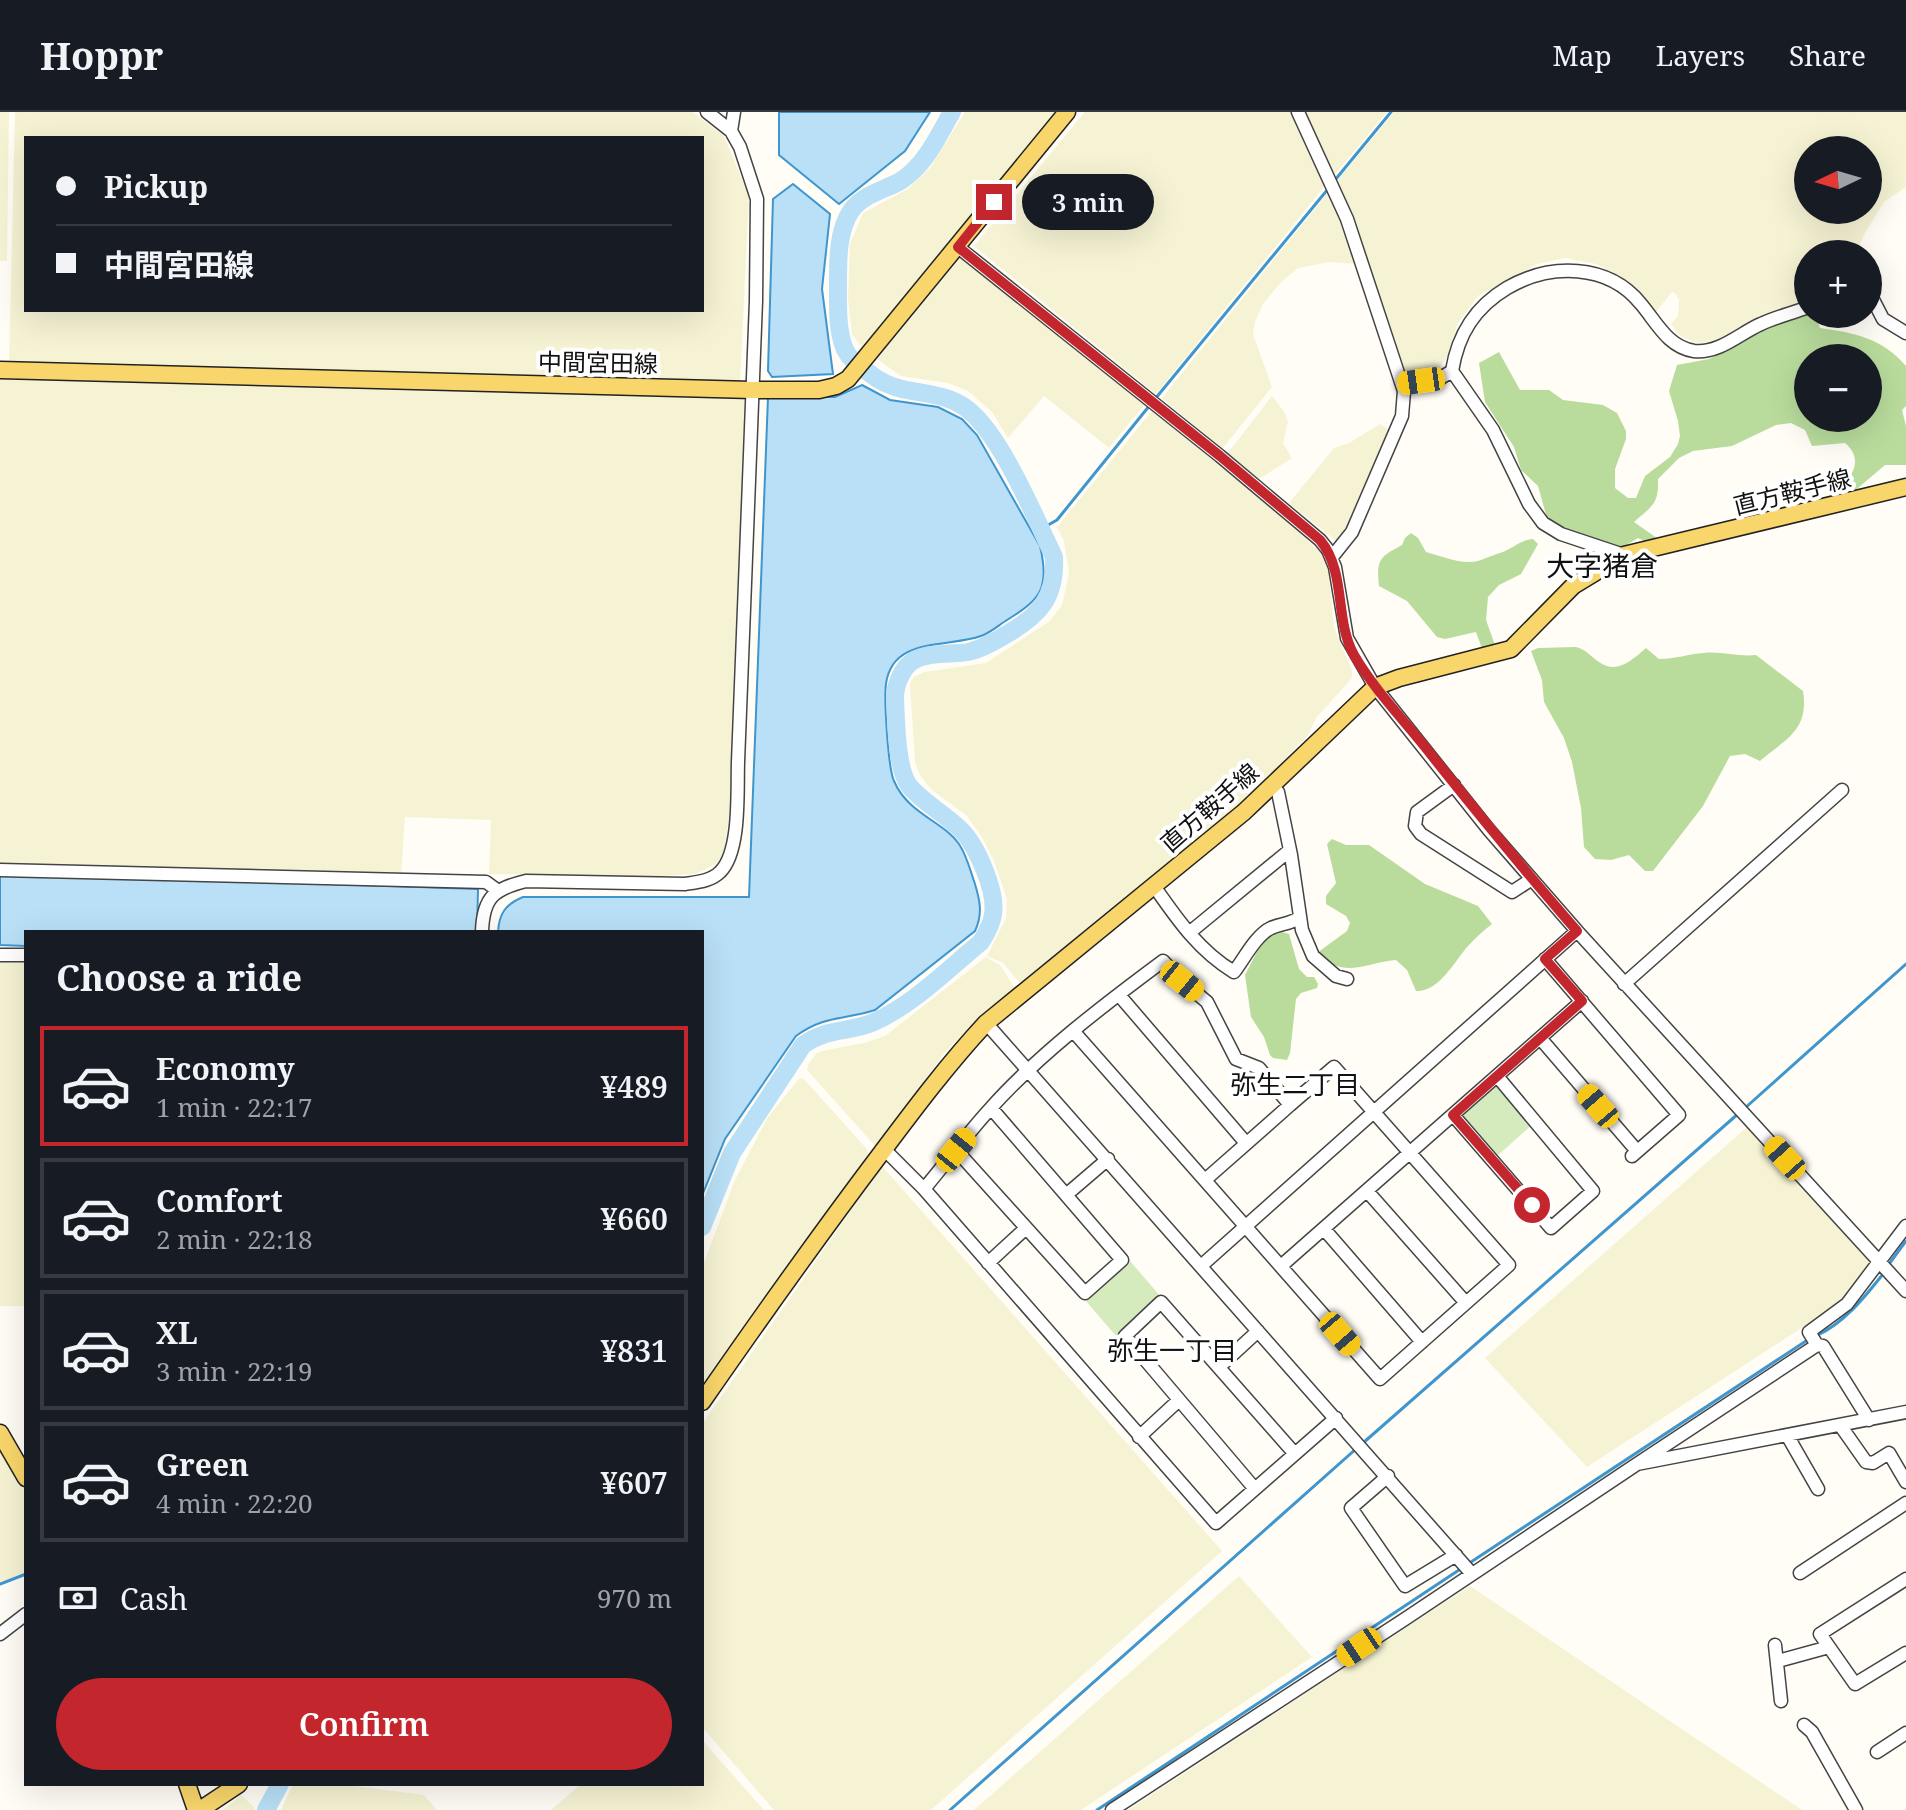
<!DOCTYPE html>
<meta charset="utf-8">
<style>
:root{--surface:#171b24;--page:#242831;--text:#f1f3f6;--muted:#9ea1a6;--line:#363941;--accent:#c4262e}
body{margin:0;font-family:"Noto Serif","Noto Sans JP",serif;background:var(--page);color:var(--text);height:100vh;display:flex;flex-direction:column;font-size:30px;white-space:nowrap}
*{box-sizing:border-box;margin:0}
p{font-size:26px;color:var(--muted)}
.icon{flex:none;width:44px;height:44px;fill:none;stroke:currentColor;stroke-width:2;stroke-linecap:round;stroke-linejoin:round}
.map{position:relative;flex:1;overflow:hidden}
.panel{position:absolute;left:24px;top:818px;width:680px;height:856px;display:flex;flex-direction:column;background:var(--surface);border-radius:0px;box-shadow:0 8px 32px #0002}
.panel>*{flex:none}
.top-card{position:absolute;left:24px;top:24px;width:680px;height:176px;border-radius:0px;box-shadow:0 8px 32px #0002;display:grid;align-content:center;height:176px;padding:0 32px;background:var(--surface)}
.needle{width:52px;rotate:265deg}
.tools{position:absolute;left:1794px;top:24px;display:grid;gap:16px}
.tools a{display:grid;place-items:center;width:88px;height:88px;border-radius:50%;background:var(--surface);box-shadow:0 8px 32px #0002;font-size:40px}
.end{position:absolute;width:36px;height:36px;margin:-18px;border:10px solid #c4262e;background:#fff;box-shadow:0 0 0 4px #fff}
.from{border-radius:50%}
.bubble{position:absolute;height:56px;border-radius:28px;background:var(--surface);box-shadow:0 8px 32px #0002;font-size:26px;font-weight:600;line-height:56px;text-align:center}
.car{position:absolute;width:24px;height:48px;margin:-24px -12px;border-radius:10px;box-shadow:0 0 6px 2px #0007;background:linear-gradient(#f5c518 24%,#345 0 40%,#f5c518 0 76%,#345 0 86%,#f5c518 0)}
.top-card b{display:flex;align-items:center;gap:28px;height:76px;font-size:30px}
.top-card b+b{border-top:2px solid var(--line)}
.top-card i{width:20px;height:20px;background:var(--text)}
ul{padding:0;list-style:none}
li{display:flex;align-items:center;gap:24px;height:120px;margin:0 16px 12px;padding:0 16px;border:4px solid var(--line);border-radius:0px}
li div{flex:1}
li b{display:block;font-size:30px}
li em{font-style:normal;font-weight:600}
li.active{border-color:var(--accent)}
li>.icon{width:72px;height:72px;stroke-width:1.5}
h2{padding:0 32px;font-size:36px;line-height:96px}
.pay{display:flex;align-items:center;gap:20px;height:88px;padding:0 32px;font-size:30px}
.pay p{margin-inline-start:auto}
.action{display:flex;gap:16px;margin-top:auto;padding:16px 32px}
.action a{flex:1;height:92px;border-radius:48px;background:var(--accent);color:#fff;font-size:32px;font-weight:600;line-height:92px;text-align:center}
header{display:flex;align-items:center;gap:48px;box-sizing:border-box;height:112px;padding:0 40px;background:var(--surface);border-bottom:2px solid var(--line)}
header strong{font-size:38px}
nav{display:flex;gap:44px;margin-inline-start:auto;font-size:28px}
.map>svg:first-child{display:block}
</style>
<header>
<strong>Hoppr</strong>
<nav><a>Map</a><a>Layers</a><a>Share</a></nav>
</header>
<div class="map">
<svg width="1906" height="1698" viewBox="0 0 1906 1698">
<rect width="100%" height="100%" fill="#fffdf5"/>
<path fill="#f6f3d4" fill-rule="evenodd" d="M0,0H9L7,149H0Z
M15,0H693L724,24L749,84L740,270L9,253ZM26,26H702V198H26Z
M965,0H1055L862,235L852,222L848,186L850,132L863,101L908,77L930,56Z
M1085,0H1292L1328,70L1156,282L974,134Z
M1303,0H1387L1334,63Z
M1394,0H1906V75L1884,90L1865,121L1858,136L1860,142H1838L1821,129L1808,142L1805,150L1808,154V193L1755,206L1718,227L1702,231L1694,230L1679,223L1671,212L1678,204L1679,188L1675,181L1672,180L1656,200L1642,181L1620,164L1596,152L1565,146L1537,152L1478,184L1458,211L1446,247L1439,256L1425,262L1405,263L1337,69ZM1808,38H1868V98H1808Z
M1331,77L1357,152L1329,150L1298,156L1281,170L1263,192L1255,210L1253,222L1272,275L1222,337L1162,286Z
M961,145L1144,293L1109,336L1044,284L1008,326L992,300L968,279L948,271L901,264L877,247Z
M0,264L741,283L745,288L732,680L724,742L715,753L695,762L646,765L489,762L491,708L405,705L401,764L0,755Z
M1272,284L1285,301L1288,310L1283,331L1292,346L1259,367L1227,342Z
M1152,299L1285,407L1323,443L1328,456L1334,515L1352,559V566L1316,606L1308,623L1246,687L1020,871L1003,851L987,844L1006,806L1007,787L994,749L982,725L967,704L932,678L921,665L915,651L910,571L914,565L924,560L986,551L1050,509L1062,493L1069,461L1064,429L1057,415Z
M1380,312L1390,319L1347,416L1336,429L1289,391L1334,336L1349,331Z
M986,845L1000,853L1016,878L969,915L943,943L876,1035L807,958L809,951L817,941L826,938L864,931L885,924Z
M0,847L26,848V1194H0Z
M803,966L866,1036L870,1045L702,1275V1156L735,1068L768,1005L799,967Z
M1747,1015L1871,1152L1845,1188L1587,1355L1485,1246Z
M882,1054L1222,1439L931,1698H774L702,1615V1312Z
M0,1334L26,1380V1460L0,1471Z
M1239,1464L1312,1545L1081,1698H974Z
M1470,1474L1802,1698H1128Z
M702,1628L764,1698H551L581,1672H702Z
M293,1672H338L424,1683L437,1698H281Z
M241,1683L255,1696L254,1698H223Z"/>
<path fill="#d5ebbd" d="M1496,972L1532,1013L1497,1044L1461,1004Z
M1130,1149L1161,1185L1116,1224L1085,1188Z"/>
<path fill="#b9dc9c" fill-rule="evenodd" d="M1809,202H1816L1820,216C1855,221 1882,226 1906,254V294L1902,298L1906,314V353H1885L1851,382L1835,381C1850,367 1866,349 1845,331L1812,334L1805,318L1791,311L1776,313L1732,334L1693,339L1679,346L1658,367C1659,392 1652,394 1634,410L1661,429L1648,431L1638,426L1623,435L1553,412L1547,406L1538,374L1521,358L1514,335L1485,290L1479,251L1499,240L1520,278H1549L1563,288L1603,293L1617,301L1626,319V327L1615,357V376L1628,386H1636L1645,364L1670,345L1678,332L1680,324L1678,309L1669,279L1677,253L1709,247L1771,215ZM1808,246H1868V306H1808Z
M1411,421L1418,426L1426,440C1441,444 1462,453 1478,449C1485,447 1495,442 1503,440C1514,436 1520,428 1533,427L1538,432L1521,462L1499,473L1488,485L1486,508L1496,536L1484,542L1476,520L1445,527L1437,525L1407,489L1379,474C1376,447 1380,445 1402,433L1405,426Z
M1576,535C1587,538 1590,544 1599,550C1617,563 1632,548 1646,536L1659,547C1675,547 1689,542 1704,541C1720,539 1739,545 1756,543L1803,579C1809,618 1787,626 1760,649L1745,642L1730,644L1703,694L1653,759H1645L1629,743L1611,748L1595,747L1584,735L1581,696L1572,650L1564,626L1544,590L1542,568L1531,539L1538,536Z
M1332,727L1346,733H1369L1425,772L1478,794L1492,812C1483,819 1475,826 1468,834C1454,850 1439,880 1416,879L1407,858L1396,848C1363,851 1345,868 1317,841L1347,819L1350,811L1346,804L1326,792V784L1336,771L1327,732Z
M1275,818L1289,822L1299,857L1307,865H1314L1318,872L1317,876L1301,881L1296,887L1290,941L1287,948L1273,946L1270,943L1264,925L1251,905L1245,863L1267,820Z"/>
<path fill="#b9e0f7" stroke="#3f96cf" stroke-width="2" d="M779,0H930L905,39L839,92L779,43Z
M793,72L830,102L822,177L833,262L772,265L768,259L773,87Z
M862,273L890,288L938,295L962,307L977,323L1040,434C1050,476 1041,487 1007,508C999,513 990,521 981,524C948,536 892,524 886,572C884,587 888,656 894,669C908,702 943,709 959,732C967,744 970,758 975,772C980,789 983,802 975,819L875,898C844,908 825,903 796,924L725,1027L702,1084V820H498C499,801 506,792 523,785H749L768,285H835Z
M0,761L478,777L477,820H26V834L0,833Z"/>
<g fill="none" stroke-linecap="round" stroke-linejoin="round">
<path stroke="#3f96cf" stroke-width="3" d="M1335,68L1391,0
M1155,287L1328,77
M1041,417L1057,408L1150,293
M1745,996L1906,852
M1889,1152L1906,1129
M1816,1224C1844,1211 1864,1186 1883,1162
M1363,1331L1739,1001
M1468,1452L1809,1227
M0,1472L26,1462
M950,1698L1357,1336
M1097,1698L1462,1456"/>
<path stroke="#b9e0f7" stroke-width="18" d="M702,1115L732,1041L803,933C828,915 849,921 874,910C914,892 948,857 981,830C986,822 992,812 993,802C997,780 977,734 961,718C946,703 924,691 910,675C896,658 896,607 895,585C895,575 901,559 909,552C922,539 951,543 968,540C982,537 995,529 1007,522C1040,503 1056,485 1054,445C1035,405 1005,333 974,303C954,282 928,283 902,277C889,274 879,269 869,261C862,255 852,250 847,241C837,225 838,195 838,176C838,152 837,119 851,99C862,82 886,78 902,68C926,52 938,24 952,0
M266,1698L280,1672"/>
<g stroke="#444" stroke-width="15">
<path id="minor" d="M1298,0L1347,107L1404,279L1402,304L1352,420L1332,445
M731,19L734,0
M958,135L1220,344L1320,428L1328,438L1335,455L1347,526L1375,575L1489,718L1577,819L1906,1179
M1868,178L1883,207L1906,221
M1403,272L1439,267L1452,259
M1624,443L1561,422L1543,411L1529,392L1493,318L1452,259C1458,222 1475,195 1507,176C1550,151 1608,151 1641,192C1657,211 1668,235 1694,239C1719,242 1740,221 1761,212C1776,205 1793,201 1808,195
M1454,673L1417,700L1415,714L1421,722L1512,780L1532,767
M1270,674L1278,680L1291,743L1302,818L1313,844L1336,864L1347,867
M0,758L486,770L497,778
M1154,774C1177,807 1199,839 1234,860C1244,847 1256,823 1271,816C1282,811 1289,813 1300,805
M482,820C483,785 494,777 526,769L685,772C698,770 711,769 720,760C741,740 737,678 738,650L756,189L757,87L740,35L731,19L707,0
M1189,821L1290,738
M0,843H26
M1545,847L1679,1003L1632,1044
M1624,872L1842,678
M1119,883L1246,1031
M986,911L1472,1462
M1540,926L1637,1039
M1453,1003L1551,1116L1593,1079L1497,964
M884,1037L924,1077L1216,1411L1336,1306
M956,1038L1085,1181L1122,1148L991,996
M1205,1068L1290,993
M924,1077C946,1051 967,1022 990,997C1038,943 1105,892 1163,849L1182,869L1207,890L1236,947L1259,956L1290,993L1334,955L1509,1153L1380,1267L1074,920
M1367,1079L1466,1191
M1066,1083L1108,1047
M1324,1117L1422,1230
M988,1151L1026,1116
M1201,1154L1577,819
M1281,1154L1582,889
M1219,1255L1258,1219
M1869,1308L1823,1234L1817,1233L1809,1220L1847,1192L1906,1114
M1840,1313L1866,1350L1873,1351L1889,1341L1906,1370
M1787,1323L1818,1377
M1139,1325L1179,1288
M1637,1352L1817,1233
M1388,1364L1351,1396L1405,1474L1456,1443
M1255,1377L1125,1224L1161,1190L1295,1342
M1800,1461L1906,1391
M1906,1467L1820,1522L1855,1572L1906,1541
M0,1522L26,1502
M1775,1533L1781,1589
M1778,1549L1829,1535
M1804,1613L1812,1620L1856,1698
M1877,1640L1906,1621
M1112,1698L1405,1507L1637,1352L1906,1300"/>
</g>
<g stroke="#222" stroke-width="19">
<path id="major" d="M0,258L752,278H819L836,274L848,267L1067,0
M702,1290C761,1205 820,1122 882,1040C915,996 948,952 986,911L1244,700L1375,575L1399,566L1511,537L1573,474L1624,443L1906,375
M0,1321L26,1366
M187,1672L196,1698
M200,1698L239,1672"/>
</g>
<use href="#minor" stroke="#fff" stroke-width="12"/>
<use href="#major" stroke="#f9d66b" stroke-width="16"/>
</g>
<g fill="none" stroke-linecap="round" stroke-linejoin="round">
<path stroke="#c4262e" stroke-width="10" d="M994,90L958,135L1220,344L1320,428C1347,461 1334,507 1354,543C1374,577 1401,605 1425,635C1475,698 1524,758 1577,819L1545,847L1582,889L1453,1003L1532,1093"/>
</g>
<g text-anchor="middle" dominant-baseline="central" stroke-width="8" stroke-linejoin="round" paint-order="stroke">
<g font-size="24" fill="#111" stroke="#fff">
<text transform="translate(598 250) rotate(1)">中間宮田線</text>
<text transform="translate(1792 379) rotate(-14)">直方鞍手線</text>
<text transform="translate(1209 695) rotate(-41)">直方鞍手線</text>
</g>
<g font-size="26" fill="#111" stroke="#fff">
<text x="1295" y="972">弥生二丁目</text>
<text x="1172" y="1238">弥生一丁目</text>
</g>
<g font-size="28" fill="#111" stroke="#fff">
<text x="1602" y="453">大字猪倉</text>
</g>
</g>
</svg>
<div class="tools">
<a><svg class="needle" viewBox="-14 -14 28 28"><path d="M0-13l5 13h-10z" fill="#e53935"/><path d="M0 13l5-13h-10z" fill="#9ea1a6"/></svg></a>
<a>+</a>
<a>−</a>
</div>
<i class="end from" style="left:1532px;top:1093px"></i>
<i class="end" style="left:994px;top:90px"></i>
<div class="bubble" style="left:1022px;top:62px;width:132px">3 min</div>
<i class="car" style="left:1421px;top:269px;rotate:262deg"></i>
<i class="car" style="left:1182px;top:869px;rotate:129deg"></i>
<i class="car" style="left:1598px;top:994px;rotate:319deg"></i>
<i class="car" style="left:956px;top:1038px;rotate:39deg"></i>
<i class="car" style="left:1785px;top:1046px;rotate:318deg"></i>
<i class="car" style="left:1340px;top:1222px;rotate:139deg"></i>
<i class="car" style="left:1359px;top:1535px;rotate:236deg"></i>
<div class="top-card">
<b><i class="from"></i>Pickup</b>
<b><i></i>中間宮田線</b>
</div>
<section class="panel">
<h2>Choose a ride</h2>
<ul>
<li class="active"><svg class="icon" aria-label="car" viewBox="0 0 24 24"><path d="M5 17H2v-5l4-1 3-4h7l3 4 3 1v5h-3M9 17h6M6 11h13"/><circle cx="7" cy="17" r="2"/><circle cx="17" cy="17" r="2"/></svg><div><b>Economy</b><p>1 min · 22:17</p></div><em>¥489</em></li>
<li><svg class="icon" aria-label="car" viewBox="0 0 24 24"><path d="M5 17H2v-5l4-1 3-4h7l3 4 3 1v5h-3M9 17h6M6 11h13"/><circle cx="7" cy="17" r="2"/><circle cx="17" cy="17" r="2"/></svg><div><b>Comfort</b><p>2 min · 22:18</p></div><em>¥660</em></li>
<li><svg class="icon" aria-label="car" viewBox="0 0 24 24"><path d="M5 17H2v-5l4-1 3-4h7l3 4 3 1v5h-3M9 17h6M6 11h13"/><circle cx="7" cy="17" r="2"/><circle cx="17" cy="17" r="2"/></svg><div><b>XL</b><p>3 min · 22:19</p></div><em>¥831</em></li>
<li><svg class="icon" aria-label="car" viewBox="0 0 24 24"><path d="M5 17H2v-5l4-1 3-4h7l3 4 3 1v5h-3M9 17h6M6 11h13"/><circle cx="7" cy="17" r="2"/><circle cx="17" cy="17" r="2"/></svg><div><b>Green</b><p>4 min · 22:20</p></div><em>¥607</em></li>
</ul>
<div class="pay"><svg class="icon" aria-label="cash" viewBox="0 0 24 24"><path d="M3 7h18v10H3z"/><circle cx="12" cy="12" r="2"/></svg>Cash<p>970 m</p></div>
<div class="action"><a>Confirm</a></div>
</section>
</div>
